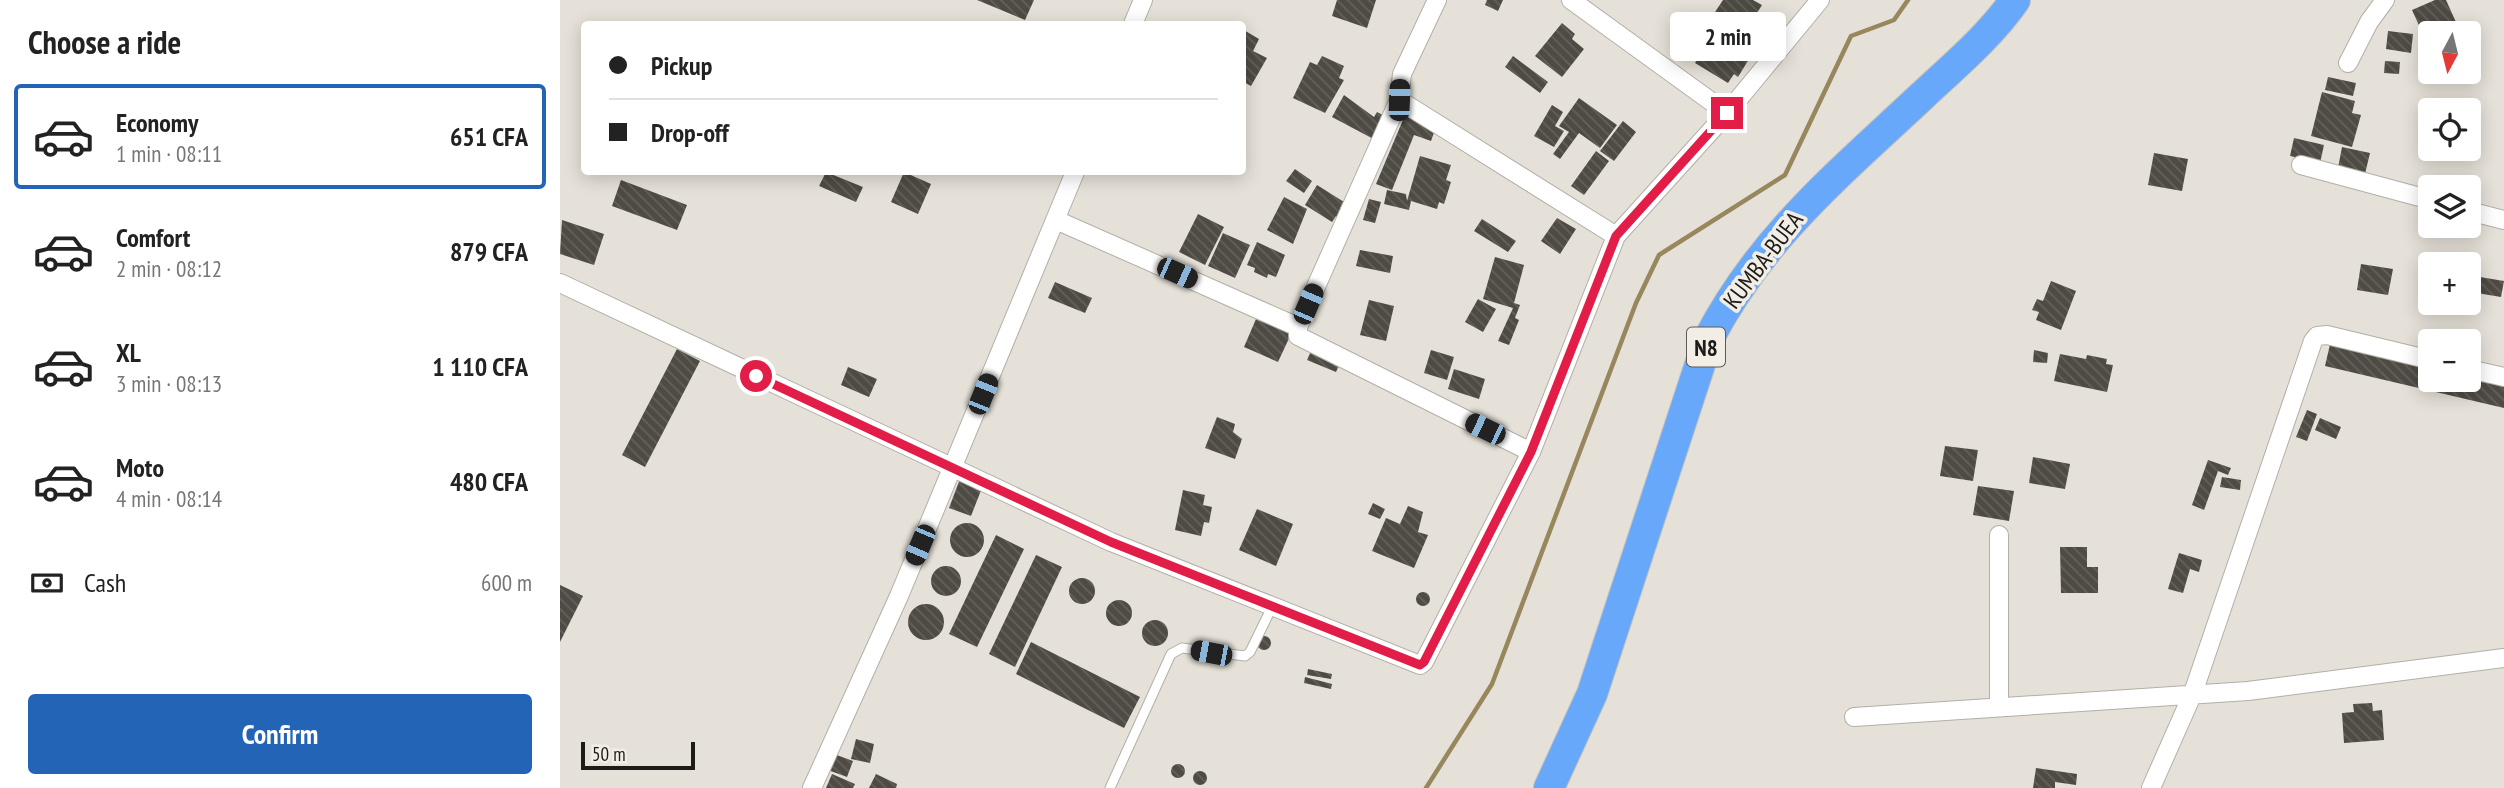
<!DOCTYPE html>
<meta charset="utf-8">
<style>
:root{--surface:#fff;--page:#f2f2f2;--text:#222;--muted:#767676;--line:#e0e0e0;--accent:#2464b6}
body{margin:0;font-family:"PT Sans Narrow",sans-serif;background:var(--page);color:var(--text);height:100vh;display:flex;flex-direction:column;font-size:26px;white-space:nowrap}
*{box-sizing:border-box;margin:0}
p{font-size:23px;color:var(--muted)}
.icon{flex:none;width:38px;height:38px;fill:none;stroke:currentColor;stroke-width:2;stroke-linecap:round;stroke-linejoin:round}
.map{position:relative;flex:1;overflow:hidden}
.details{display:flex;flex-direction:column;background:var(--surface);width:560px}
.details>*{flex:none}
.hud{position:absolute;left:21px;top:21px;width:665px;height:154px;border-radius:7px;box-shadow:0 4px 18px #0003;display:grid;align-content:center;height:154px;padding:0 28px;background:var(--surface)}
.needle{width:46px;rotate:187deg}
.tools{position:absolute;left:1858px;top:21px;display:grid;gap:14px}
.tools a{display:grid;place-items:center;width:63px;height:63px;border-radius:7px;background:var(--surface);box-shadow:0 4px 18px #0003;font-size:35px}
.scale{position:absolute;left:21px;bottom:18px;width:114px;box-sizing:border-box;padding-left:7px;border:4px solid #1c1b18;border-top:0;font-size:19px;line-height:24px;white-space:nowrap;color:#1c1b18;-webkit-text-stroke:5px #f2eee6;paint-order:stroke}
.end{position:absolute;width:32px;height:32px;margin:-16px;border:9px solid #e11d48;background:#fff;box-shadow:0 0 0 4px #fff}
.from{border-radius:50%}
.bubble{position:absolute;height:49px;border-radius:7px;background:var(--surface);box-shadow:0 4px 18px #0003;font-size:23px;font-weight:600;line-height:49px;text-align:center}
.car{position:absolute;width:21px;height:42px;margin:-21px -10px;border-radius:9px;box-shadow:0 0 5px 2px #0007;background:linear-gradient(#222 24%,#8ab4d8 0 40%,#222 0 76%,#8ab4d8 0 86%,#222 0)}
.hud b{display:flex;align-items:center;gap:24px;height:66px;font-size:26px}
.hud b+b{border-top:2px solid var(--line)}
.hud i{width:18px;height:18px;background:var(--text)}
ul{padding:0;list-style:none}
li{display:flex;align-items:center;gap:21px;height:105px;margin:0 14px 10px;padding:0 14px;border:4px solid transparent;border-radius:7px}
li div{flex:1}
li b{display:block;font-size:26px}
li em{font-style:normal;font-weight:600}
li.selected{border-color:var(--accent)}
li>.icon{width:63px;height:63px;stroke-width:1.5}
h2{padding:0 28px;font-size:32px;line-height:84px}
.pay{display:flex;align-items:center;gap:18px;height:77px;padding:0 28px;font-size:26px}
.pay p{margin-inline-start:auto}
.action{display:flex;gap:14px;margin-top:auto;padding:14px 28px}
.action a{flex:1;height:80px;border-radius:7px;background:var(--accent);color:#fff;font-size:28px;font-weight:600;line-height:80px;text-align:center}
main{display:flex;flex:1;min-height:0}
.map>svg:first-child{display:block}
</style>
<main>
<section class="details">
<h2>Choose a ride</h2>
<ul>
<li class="selected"><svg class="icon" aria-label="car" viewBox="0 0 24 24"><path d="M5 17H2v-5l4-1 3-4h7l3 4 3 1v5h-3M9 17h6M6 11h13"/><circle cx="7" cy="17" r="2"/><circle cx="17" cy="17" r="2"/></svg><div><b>Economy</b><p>1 min · 08:11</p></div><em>651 CFA</em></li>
<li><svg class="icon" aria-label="car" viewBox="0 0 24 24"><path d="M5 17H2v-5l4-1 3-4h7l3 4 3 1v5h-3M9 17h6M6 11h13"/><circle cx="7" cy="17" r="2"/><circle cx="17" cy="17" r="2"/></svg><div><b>Comfort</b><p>2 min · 08:12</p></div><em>879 CFA</em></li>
<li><svg class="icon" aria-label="car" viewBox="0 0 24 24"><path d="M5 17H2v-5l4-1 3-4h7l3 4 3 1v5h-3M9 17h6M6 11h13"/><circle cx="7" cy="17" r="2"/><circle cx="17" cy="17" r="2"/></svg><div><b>XL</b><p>3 min · 08:13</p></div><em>1 110 CFA</em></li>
<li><svg class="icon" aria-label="car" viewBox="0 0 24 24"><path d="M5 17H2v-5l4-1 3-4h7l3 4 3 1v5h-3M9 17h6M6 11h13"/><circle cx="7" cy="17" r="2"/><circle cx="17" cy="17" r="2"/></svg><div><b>Moto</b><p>4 min · 08:14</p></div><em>480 CFA</em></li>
</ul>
<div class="pay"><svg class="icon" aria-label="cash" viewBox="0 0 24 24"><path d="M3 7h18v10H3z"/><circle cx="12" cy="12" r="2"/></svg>Cash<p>600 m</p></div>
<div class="action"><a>Confirm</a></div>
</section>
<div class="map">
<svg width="1944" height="788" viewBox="0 0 1944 788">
<defs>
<pattern id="building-back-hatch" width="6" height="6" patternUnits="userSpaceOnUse" patternTransform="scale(1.75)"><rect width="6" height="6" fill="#4e4b44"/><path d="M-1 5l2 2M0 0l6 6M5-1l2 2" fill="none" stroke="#64615c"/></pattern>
</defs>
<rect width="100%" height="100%" fill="#e5e1d8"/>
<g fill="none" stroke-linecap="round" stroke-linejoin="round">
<path stroke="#98865d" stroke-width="4.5" d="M866,788L932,684L1076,303L1099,255L1225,175L1291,36L1334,20L1348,0"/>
</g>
<path fill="url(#building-back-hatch)" d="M417,0H474L465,20Z
M777,0H816L807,28L772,16Z
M927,0H943L938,11L925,5Z
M1163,0H1193L1202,5L1182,37L1151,18Z
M1875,0H1886L1900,31L1871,33V44L1868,45L1852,10Z
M1152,21L1191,46L1185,56L1189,59L1178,77L1174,74L1168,83L1135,63L1155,32L1148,27Z
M1002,23L1015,34L1012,39L1024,49L1002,77L975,56Z
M682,29L699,39L693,51L707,58L691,86L682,81Z
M1828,31L1853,34L1851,53L1826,49Z
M762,56L784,66L779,78L784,80L765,113L733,98L750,62L757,65Z
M953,56L988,82L980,93L945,67Z
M1825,61L1840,62L1839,74L1824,73Z
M1768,77L1796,83L1793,96L1765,90Z
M1762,92L1795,101L1792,113L1801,115L1792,147L1751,136Z
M784,95L814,117L817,112L834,121L821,143L772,117Z
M1019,98L1057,125L1040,148L1019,133L1000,159L993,154L1009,132L999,126Z
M992,105L1003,112L995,126L1004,131L994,147L974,136Z
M845,115L876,127L871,141L854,135L832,190L816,184Z
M1063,121L1076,132L1054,161L1040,151Z
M1734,138L1764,145L1760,163L1730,156Z
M1782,147L1810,153L1805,174L1778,168Z
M1036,151L1049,161L1024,195L1011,186Z
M1594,153L1628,159L1622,191L1588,185Z
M860,156L891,165L886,180L891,182L884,204L879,202L877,209L851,201L849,210L824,204L827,190L846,194L847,201Z
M735,169L752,181L744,193L726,181Z
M266,172L303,187L296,202L259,186Z
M344,172L371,184L358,214L331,202Z
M61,180L127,205L117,230L52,206Z
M757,185L784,202L780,208L787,212L782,220L776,216L772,222L745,205Z
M724,197L747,209L733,244L707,230Z
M809,199L821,202L815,223L803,220Z
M638,214L664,227L645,265L619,252Z
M997,218L1016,229L1000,254L981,241Z
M922,219L956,241L948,252L914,231Z
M2,220L44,234L34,265L0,254Z
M663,233L690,245L675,278L648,266Z
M697,242L725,255L716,277L708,274L707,278L694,272L695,268L687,265Z
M800,250L833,256L830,273L796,266Z
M935,257L964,265L954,303L960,305L955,318L959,320L949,345L938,341L953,308L923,299Z
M1801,264L1833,269L1828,295L1797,290Z
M1914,276L1944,281L1941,297L1911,292Z
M1491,281L1516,291L1501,330L1476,320L1479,312L1472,310L1477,299L1483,301Z
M495,282L532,298L525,313L488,298Z
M918,299L936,309L923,332L905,322Z
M809,300L834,306L826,341L800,335Z
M696,319L731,334L718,362L684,347Z
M1771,340L1871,364V380H1909V373L1944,381V408L1765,366Z
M117,349L140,361L85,467L62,455Z
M752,349L781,361L776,372L747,360Z
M871,350L894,357L887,380L864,373Z
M1474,350L1488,353L1487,363L1473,362Z
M1500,354L1526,359L1527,355L1547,359L1546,364L1553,365L1547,392L1494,381Z
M288,367L317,379L309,397L281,385Z
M894,369L925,379L919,399L888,389Z
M1747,410L1757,414L1747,441L1736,437Z
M657,417L675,424L673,432L682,439L675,459L645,448Z
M1760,418L1781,427L1776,439L1755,430Z
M1385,446L1418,450L1413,481L1380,476Z
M1473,457L1510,464L1505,489L1469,483Z
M1648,460L1671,468L1668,475L1658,471L1644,510L1632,505Z
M1662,477L1681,480L1680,490L1660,487Z
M400,479L422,488L411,516L389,508Z
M1418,486L1454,491L1449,521L1413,515Z
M623,490L645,495L643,505L652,507L649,523L644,522L641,536L615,530Z
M813,503L825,509L820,519L808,514Z
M848,506L863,512L858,532L868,535L854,568L812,551L826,518L840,524Z
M697,509L733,524L716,566L679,550Z
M390 540a17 17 0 1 1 34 0a17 17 0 1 1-34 0Z
M436,535L464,549L417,647L389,634Z
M1500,547H1527V567H1538V593H1501Z
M1619,553L1642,560L1639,572L1630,569L1623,593L1608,589Z
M476,555L502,567L455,667L429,654Z
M371 581a15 15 0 1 1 30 0a15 15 0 1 1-30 0Z
M509 591a13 13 0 1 1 26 0a13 13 0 1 1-26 0Z
M0,585L23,596L0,642Z
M856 599a7 7 0 1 1 14 0a7 7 0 1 1-14 0Z
M546 613a13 13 0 1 1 26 0a13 13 0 1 1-26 0Z
M348 622a18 18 0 1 1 36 0a18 18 0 1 1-36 0Z
M582 633a13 13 0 1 1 26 0a13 13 0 1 1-26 0Z
M697 643a7 7 0 1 1 14 0a7 7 0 1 1-14 0Z
M471,642L580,697L564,728L456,674Z
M748,669L772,674L771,679L747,675Z
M745,677L772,684L771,689L744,683Z
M1812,703L1813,711L1822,710L1824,740L1784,743L1782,713L1794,712L1793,704Z
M296,739L314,744L310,763L291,759Z
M274,754L293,761L287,777L268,770Z
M611 771a7 7 0 1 1 14 0a7 7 0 1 1-14 0Z
M1476,768L1517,774L1516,785L1495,782V788H1473Z
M633 778a7 7 0 1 1 14 0a7 7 0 1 1-14 0Z
M272,774L295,784L293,788H266Z
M316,774L337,784L336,788H309Z"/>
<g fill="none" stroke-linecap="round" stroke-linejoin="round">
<g stroke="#b3afa7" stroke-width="11">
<path id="service" d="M550,788L611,654L622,648L685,656L690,652L712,607"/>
</g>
<g stroke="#b3afa7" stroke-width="20">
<path id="minor" d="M877,0L842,74L839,100L738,327V336L971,452
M1011,0L1167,113
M573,24L583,0
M1788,63L1809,22L1825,0
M839,100L1056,236
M1741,165L1871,200
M1909,211L1944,220
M496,220L738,327
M0,283L551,542L860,665L864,662L971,452L1056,236L1167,113L1260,0
M1909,369L1944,377
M1439,707V535
M1294,717L1688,691L1944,658
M252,788L339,596L515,172
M1591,788L1633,693L1753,341L1757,336L1767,335L1871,360"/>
</g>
<g stroke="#bfbfbe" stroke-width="32">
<path id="trunk" d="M989,788L1032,694L1148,340C1201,237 1280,173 1362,96C1394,66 1430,36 1455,0"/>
</g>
<use href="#service" stroke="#fff" stroke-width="9"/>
<use href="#minor" stroke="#fff" stroke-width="18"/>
<use href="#trunk" stroke="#68a8fa" stroke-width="30"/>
</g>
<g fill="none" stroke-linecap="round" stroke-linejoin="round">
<path stroke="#e11d48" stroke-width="9" d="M196,376L551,542L860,665L864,662L971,452L1056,236L1167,113"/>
</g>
<g text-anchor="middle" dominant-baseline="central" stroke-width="7" stroke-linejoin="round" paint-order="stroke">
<rect fill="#f2eee6" stroke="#5c5a56" stroke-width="2" x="1127" y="327.5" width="38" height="39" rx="5"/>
<g font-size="23" font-weight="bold" fill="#1c1b18">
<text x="1146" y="347">N8</text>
</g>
<g font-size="24" fill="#1c1b18" stroke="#f2eee6">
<text transform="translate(1203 260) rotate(-53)">KUMBA-BUEA</text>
</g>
</g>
</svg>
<div class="tools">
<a><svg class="needle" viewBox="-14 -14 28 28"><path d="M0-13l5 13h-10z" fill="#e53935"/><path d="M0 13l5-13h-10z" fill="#767676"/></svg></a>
<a><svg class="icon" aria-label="locate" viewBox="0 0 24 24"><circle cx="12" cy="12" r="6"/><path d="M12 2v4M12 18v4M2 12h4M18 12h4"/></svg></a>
<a><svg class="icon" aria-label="layers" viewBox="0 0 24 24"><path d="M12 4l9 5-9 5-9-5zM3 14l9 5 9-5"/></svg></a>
<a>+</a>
<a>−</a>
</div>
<div class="scale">50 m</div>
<i class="end from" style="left:196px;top:376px"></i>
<i class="end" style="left:1167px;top:113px"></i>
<div class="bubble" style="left:1110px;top:12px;width:116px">2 min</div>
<i class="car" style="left:839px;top:100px;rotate:2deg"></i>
<i class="car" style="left:617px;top:273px;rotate:114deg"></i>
<i class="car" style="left:748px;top:304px;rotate:23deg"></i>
<i class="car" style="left:423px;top:394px;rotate:22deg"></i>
<i class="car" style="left:925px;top:429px;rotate:296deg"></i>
<i class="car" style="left:360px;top:545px;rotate:203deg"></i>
<i class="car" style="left:651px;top:653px;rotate:281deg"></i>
<div class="hud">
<b><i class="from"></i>Pickup</b>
<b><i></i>Drop-off</b>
</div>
</div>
</main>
